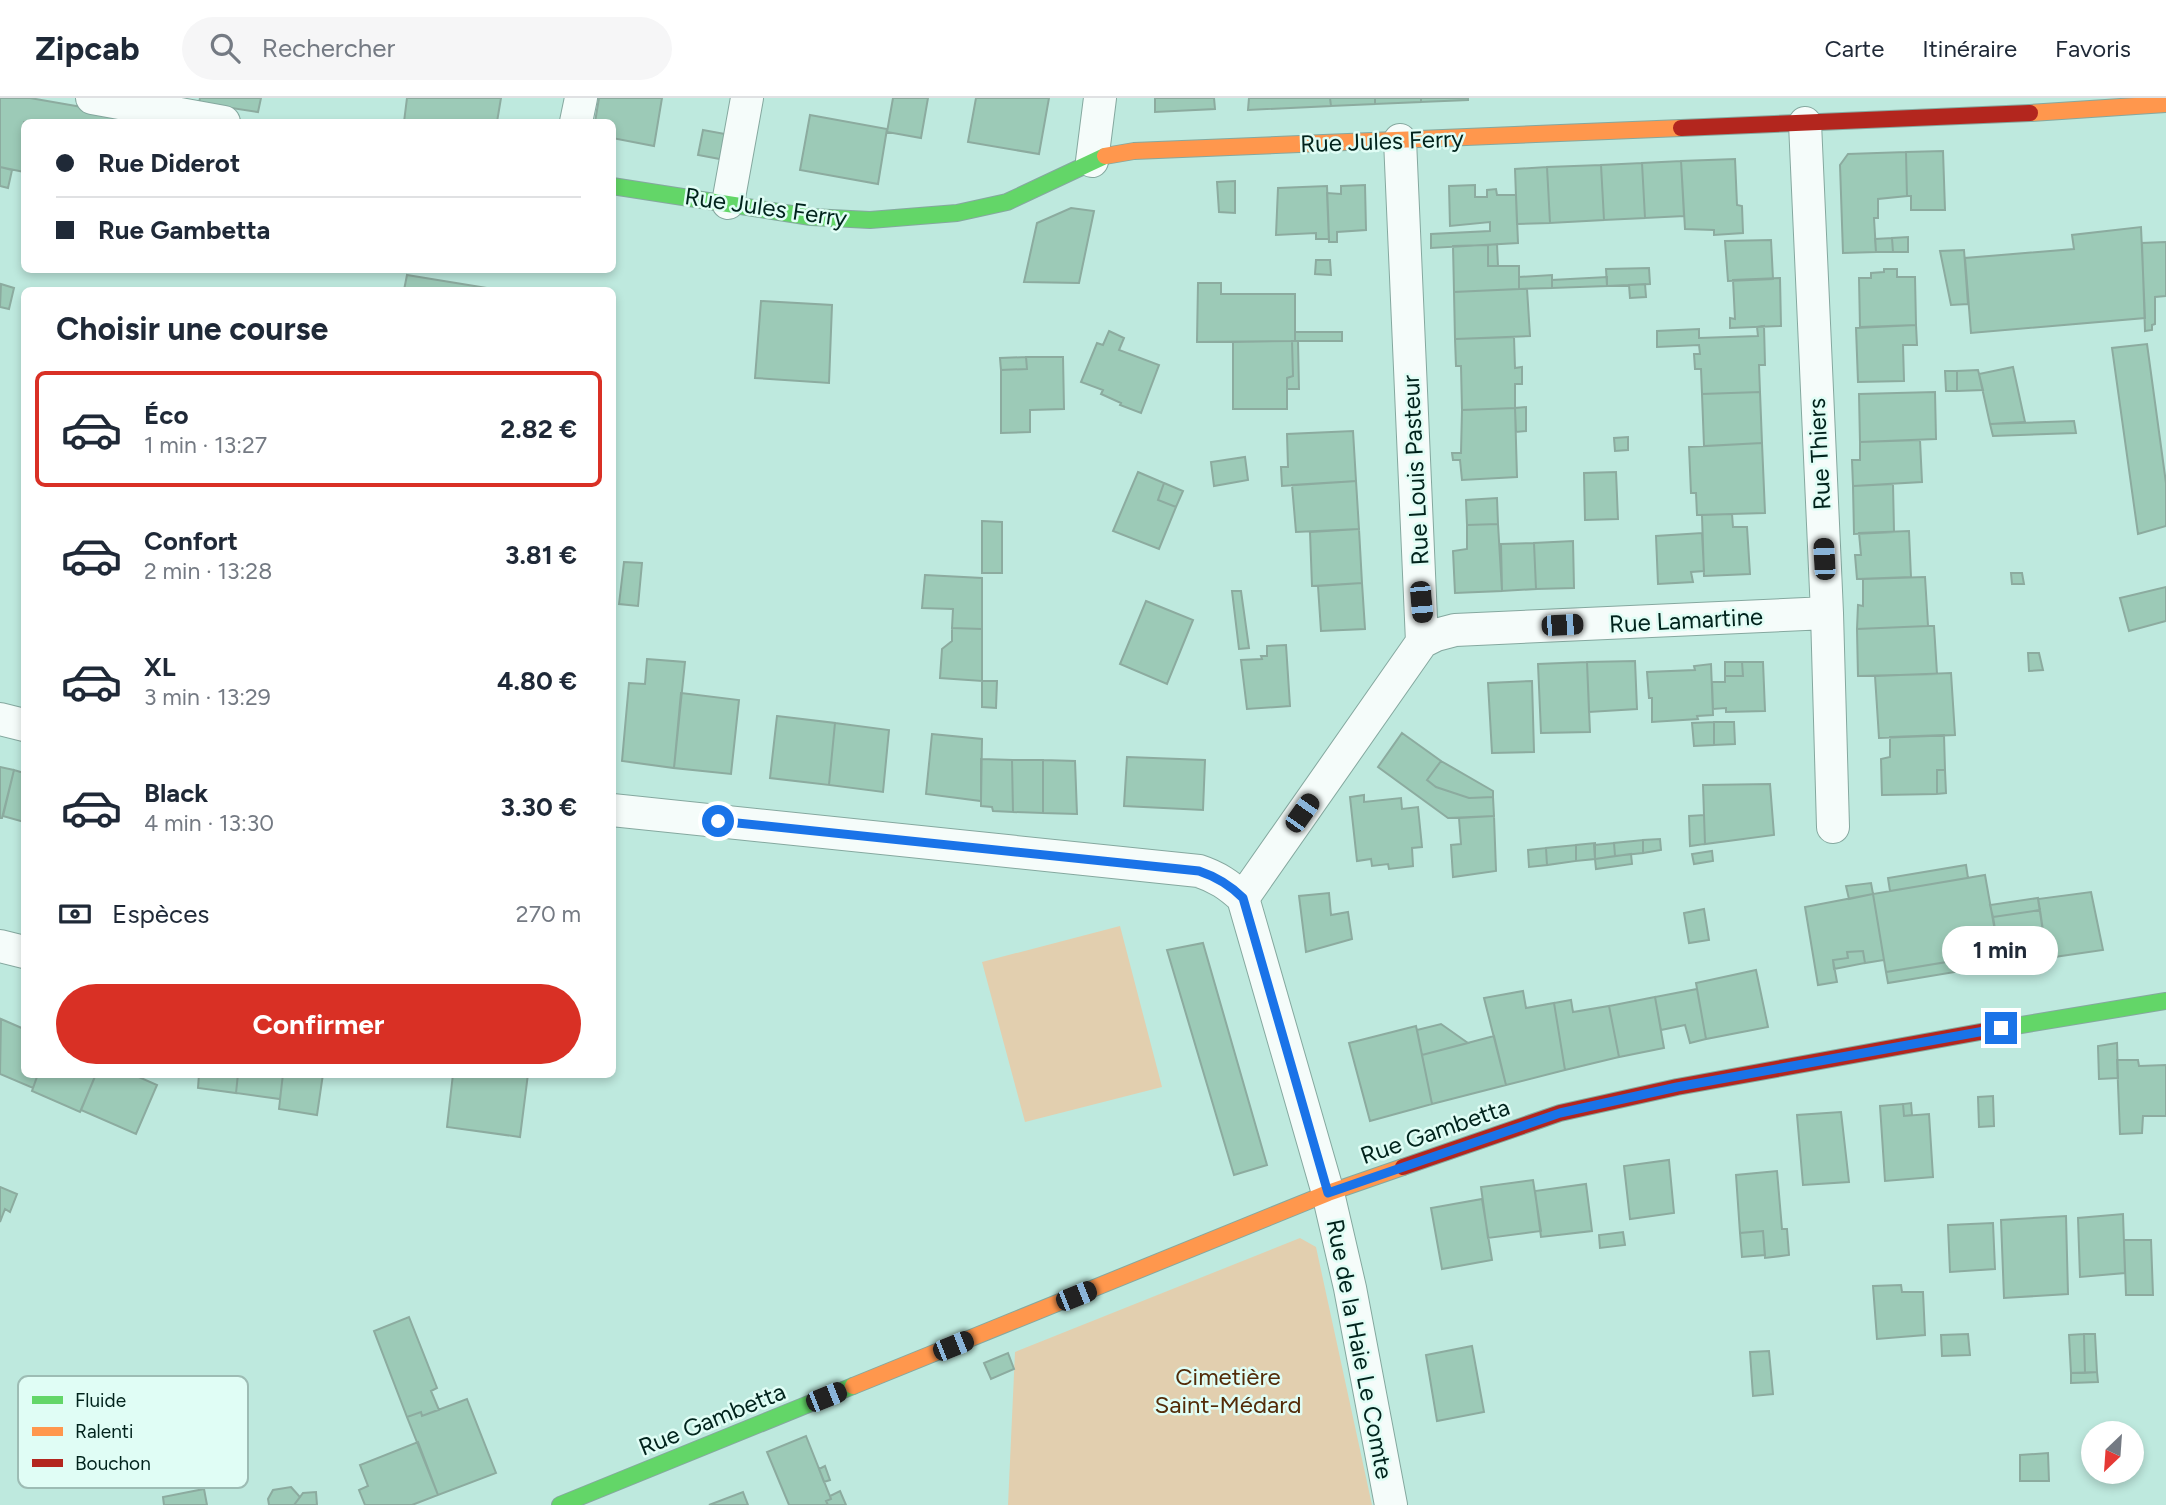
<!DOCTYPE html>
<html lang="fr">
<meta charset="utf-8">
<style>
:root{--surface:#fff;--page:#f6f6f7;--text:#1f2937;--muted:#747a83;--line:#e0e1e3;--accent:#d93025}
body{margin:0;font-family:Figtree,sans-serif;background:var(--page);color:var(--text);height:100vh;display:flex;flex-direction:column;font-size:26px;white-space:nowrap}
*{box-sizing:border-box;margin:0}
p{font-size:23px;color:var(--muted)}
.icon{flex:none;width:38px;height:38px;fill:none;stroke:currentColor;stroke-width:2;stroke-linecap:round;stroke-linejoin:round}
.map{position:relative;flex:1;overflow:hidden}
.details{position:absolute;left:21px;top:189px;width:595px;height:791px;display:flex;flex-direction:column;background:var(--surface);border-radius:10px;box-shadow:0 4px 10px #0003}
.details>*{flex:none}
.banner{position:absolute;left:21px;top:21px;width:595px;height:154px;border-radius:10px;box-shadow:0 4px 10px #0003;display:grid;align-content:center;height:154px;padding:0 35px;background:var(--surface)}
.needle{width:46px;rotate:205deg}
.buttons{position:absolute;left:2081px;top:1323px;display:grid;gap:14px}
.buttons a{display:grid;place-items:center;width:63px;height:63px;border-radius:50%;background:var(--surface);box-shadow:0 4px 10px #0003;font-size:35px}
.end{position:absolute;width:32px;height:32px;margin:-16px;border:9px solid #1a73e8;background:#fff;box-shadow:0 0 0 4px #fff}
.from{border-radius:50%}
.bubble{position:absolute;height:49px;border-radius:24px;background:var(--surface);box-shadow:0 4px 10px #0003;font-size:23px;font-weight:700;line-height:49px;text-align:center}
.car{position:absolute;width:21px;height:42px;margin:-21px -10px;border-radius:9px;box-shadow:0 0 5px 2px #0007;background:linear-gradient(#222 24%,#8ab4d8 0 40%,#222 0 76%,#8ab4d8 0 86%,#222 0)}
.banner b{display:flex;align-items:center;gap:24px;height:66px;font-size:26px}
.banner b+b{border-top:2px solid var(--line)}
.banner i{width:18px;height:18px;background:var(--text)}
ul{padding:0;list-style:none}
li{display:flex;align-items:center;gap:21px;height:116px;margin:0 14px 10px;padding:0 21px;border:4px solid transparent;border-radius:10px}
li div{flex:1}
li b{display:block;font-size:26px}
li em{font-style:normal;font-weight:700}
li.selected{border-color:var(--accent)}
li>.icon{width:63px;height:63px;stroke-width:1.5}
h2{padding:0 35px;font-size:32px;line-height:84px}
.pay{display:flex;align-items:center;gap:18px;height:77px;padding:0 35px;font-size:26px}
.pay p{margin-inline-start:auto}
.button{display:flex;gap:14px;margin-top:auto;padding:14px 35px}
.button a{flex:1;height:80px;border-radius:42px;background:var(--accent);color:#fff;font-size:28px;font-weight:700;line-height:80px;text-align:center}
header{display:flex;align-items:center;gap:42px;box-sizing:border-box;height:98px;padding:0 35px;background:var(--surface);border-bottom:2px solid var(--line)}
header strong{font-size:33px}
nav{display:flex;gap:38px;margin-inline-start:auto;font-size:24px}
.search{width:490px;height:63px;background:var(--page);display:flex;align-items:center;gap:18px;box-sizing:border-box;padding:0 24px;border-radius:38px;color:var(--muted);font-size:26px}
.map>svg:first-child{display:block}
</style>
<header>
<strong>Zipcab</strong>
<div class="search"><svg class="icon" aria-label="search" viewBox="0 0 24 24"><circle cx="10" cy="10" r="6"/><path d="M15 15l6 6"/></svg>Rechercher</div>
<nav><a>Carte</a><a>Itinéraire</a><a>Favoris</a></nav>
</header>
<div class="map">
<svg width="2166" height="1407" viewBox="0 0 2166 1407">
<rect width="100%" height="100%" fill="#bee9de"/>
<path fill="#e2cfaf" d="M1120,828L1162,989L1025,1024L982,864Z
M1300,1140L1316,1149L1372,1407H1008L1015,1254Z"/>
<path fill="#9ccab7" stroke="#8cab9f" stroke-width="2" d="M0,0H30L168,24H24V74L0,69Z
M200,0H261L258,14L199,5Z
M407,0H501L497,24H404Z
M599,0H662L654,48L612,40V24H595Z
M893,0H928L921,40L887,34Z
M976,0H1049L1039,56L968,44Z
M1155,0H1214L1215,11L1155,14Z
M1249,0H1330L1331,8L1248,12Z
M1330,0H1375V6L1331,8Z
M1375,0H1421V4L1375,6Z
M1421,0H1468V2L1421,4Z
M810,17L887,31L878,86L800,72Z
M703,32L725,36L720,61L698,57Z
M1943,53L1945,112H1911V98H1907L1906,54Z
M1906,54L1907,98L1878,101V120H1874L1876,154L1843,155L1840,67L1848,56Z
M1735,61L1737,107L1742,108L1743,135L1714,137V132L1685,131L1681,63Z
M1681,63L1684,118L1645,120L1642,65Z
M1642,65L1645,120L1604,122L1601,67Z
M1601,67L1604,122L1550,125L1547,69Z
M0,69L12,72L8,90L0,88Z
M1547,69L1550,125L1517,126L1515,71Z
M1235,83V115L1219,114L1217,84Z
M1365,87L1366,132L1337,134V144H1329L1327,95L1341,96V88Z
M1475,87V99H1487V92L1496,91L1497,97H1516L1518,145L1431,150V136L1490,133V124L1450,128L1449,88Z
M1327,88L1329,141H1316V135L1276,137L1278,90Z
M1071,110L1094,113L1079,185L1024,184L1037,125Z
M2141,129L2145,220L1971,235L1965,160L2074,151L2072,137Z
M1908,139V154H1893L1892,140Z
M1892,140L1893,154H1876L1875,141Z
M1771,142L1773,181L1728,183L1725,143Z
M2166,144V198L2155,199V226L2152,227V232L2145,233L2142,145Z
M1497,146L1498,168H1488V147Z
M1488,147V168H1519V191L1454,194L1453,148Z
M1964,152L1968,206L1951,207L1940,153Z
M1316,162H1330L1331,177L1315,176Z
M1649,170L1650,186L1607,188L1606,171Z
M1884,171H1897V179H1915L1916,227L1860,229L1859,180H1871V175L1884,174Z
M407,177L499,192H404Z
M1552,177V190L1519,191V179Z
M1607,179V188L1552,190V182Z
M1780,180L1781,228L1730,230V220L1735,221L1733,182Z
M1198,185H1221V196H1295V243L1197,244Z
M1,186L14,190L9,211L0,209Z
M1645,186L1646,199L1630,200L1629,187Z
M1519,191H1527L1530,238L1455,241L1454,194Z
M761,203L832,207L829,285L755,280Z
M1916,227L1917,247H1903L1904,283L1858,284L1856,230Z
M1764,228L1765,267H1759L1760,294L1702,296L1701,271H1695L1694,256H1700L1699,247L1657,249V233L1699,231V240L1758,238L1757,229Z
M1109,233L1124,240L1119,252L1159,267L1141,315L1120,307L1121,305L1101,296L1103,292L1081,284L1097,245L1103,247Z
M1295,234H1342V243H1295Z
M1514,239L1515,270L1522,269V286H1515V310L1462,312L1461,268H1456L1455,241Z
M1292,243H1298L1299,291H1287V280L1293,278Z
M1292,243L1293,278L1287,280V311H1233V244Z
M2147,246L2166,385V428L2138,436L2112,250Z
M1026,259H1063L1064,311L1030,312V334L1001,335V272L1027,271Z
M1026,259L1027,271L1001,272L1000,260Z
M2013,269L2025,324L1990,326L1979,276Z
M1978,272L1983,292L1957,293V273Z
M1945,273H1957V293H1946Z
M1760,294L1762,345L1704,348L1702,296Z
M1935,294L1936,341L1860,344L1859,296Z
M1526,309V333L1516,334L1515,310Z
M1515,310L1517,379L1462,382L1460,362H1453L1452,355H1461L1462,312Z
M2074,323L2076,335L1993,338L1990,326Z
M1353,333L1356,383L1282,388L1281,369H1288L1287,336Z
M1628,339V352L1615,353L1614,340Z
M1920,342L1922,384L1853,388L1852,362H1860V344Z
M1762,345L1765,415L1697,417L1696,395H1691L1689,349Z
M1245,359L1248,382L1214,388L1211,364Z
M1138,374L1164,385L1158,402L1176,409L1159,451L1113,433Z
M1616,374L1618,421L1585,422L1584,375Z
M1356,383L1359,431L1296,434L1292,387Z
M1164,385L1183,393L1176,409L1158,402Z
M1893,386L1894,434L1854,436L1853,388Z
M1497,400L1498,426L1467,427L1466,402Z
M1732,416L1733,429H1747L1750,476L1704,478L1702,417Z
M982,423L1002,424V475H982Z
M1498,426L1502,493L1455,495L1453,453L1467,451V427Z
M1359,431L1362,485L1312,488L1310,434Z
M1909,433L1911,479L1857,481L1855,457H1861L1859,435Z
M1702,435L1704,473L1691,474L1693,484L1658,486L1656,438Z
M1573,443L1574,490L1536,491L1534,445Z
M1534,445L1536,491L1502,493L1501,446Z
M624,464L642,465L638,508L619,506Z
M2011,475H2022L2024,486H2012Z
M925,477L982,480V531L952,530L953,511L922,510Z
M1925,479L1928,528L1857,531L1858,507L1863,508V481Z
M1362,485L1365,531L1321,533L1318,488Z
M2166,489V523L2129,533L2120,500Z
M1232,493H1241L1249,550L1239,551Z
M1146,503L1193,522L1167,586L1120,566Z
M1928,528H1934L1937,576L1858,578L1857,531Z
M952,530L982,531V583L940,580L942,551L952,543Z
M1286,547L1290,608L1247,611L1241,562L1262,561L1261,558H1267V548Z
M2028,555H2039L2043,572L2029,573Z
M647,561L685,564L674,670L622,663L629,585L645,586Z
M1635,563L1637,611L1589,614L1587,564Z
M1587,564L1590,634L1541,635L1538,566Z
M1725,564H1742L1743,578H1725Z
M1742,564H1763L1765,613L1726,614V610L1713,611L1712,584H1725V578H1743Z
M1711,566L1713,617L1697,618L1698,621L1652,624V600H1649L1647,574L1695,572L1694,568Z
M1951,575L1955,637L1879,640L1875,578Z
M982,583H997L996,610L982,609Z
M1532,583L1534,654L1492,655L1488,585Z
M681,595L739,602L731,676L674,670Z
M777,618L835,625L829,687L770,680Z
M1714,624H1734L1735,646L1714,647Z
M1714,624V647L1694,648L1692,625Z
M835,625L889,632L883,694L829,687Z
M1402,635L1441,663L1427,682L1436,689L1469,700L1493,699L1494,718L1448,720L1378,669Z
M932,636L982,641L981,703L926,696Z
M1944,637L1945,672H1937V696L1882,697L1881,661L1890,659V639Z
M1127,659L1205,662L1203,712L1124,708Z
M981,661L1012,662L1013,714L993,713L992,709L981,708Z
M1012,662H1043V715L1013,714Z
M1043,662L1075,663L1077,716L1043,715Z
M1441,663L1493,693V699L1469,700L1436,689L1427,682Z
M0,669L14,672L2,720H0Z
M14,672L24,675V724L3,718Z
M1937,672H1945L1946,695L1937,696Z
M1770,686L1774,737L1705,746L1703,687Z
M1364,697V704L1401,700L1402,711L1418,709L1422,749L1412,750L1413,768L1389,771L1388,766L1372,768L1371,761L1357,763L1350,699Z
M1704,717L1705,746L1690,748L1689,718Z
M1494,718L1496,773L1453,779L1451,747L1461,746L1459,720Z
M1660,741L1661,752L1643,755V742Z
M1643,742V755L1615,758L1614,745Z
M1595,745V761L1576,763V747Z
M1614,745L1615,758L1595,761L1594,747Z
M1576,747V763L1547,767L1546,750Z
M1546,750L1547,767L1529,769L1528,752Z
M1712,753L1713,763L1694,766L1692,756Z
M1631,756L1632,766L1596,771L1595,761Z
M1966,767L1968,780L1890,793L1888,780Z
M1985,777L2001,867L1961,873L1959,862L1886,874L1873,796Z
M1871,785L1873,796L1849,801L1846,788Z
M2091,794L2103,852L2047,860L2038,801Z
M1329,795L1331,817L1348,814L1352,841L1306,854L1299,798Z
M1873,796L1884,862L1865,865L1863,853L1847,854L1848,860L1833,862L1837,884L1818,887L1805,809Z
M2038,800L2040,812L1993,819L1990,807Z
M1704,811L1709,842L1689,845L1684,815Z
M2040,812L2047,860L2001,867L1993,819Z
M1203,845L1267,1067L1234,1077L1167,852Z
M1863,853L1865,865L1834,871L1833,862L1848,860L1847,854Z
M1959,862L1961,873L1888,885L1886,874Z
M1756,872L1768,929L1706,941L1696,885Z
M1697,891L1706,941L1690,945L1685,927L1661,932L1655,899Z
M1523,893L1526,910L1554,905L1565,972L1506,987L1484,900Z
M1655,899L1664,950L1619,959L1609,908Z
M1571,902L1573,914L1609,908L1619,959L1565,972L1554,905Z
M1,921L24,931V976H38L33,990L0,976Z
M1441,926L1468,945L1422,957L1417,932Z
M1416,928L1432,1006L1370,1023L1349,945Z
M1494,938L1506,987L1432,1006L1422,957Z
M2117,945L2118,980L2099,981L2098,948Z
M2117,962H2138L2139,968L2166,967V1018H2143L2142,1035L2120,1036Z
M38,976H96L80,1014L32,993Z
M96,976H132L157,987L136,1036L81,1012Z
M199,976H238L236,995L198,990Z
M238,976H283L280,1001L236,995Z
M283,976H323L317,1017L279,1011Z
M453,976H528L520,1039L447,1029Z
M1993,998L1994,1028L1979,1029L1978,999Z
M1911,1005L1912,1017L1904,1018L1903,1006Z
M1903,1006L1904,1018L1929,1016L1933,1079L1885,1083L1880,1008Z
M1841,1014L1849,1084L1803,1087L1797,1017Z
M1669,1062L1674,1115L1630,1121L1624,1068Z
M1777,1073L1782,1131H1787L1789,1157L1765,1160L1763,1133L1740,1135L1736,1077Z
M1533,1082L1541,1133L1488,1140L1481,1089Z
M1586,1086L1592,1133L1541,1139L1535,1093Z
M0,1089L17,1096L10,1114L5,1111L0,1124Z
M1482,1101L1492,1162L1442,1171L1431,1110Z
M2123,1116L2125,1175L2080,1179L2078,1120Z
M2066,1118L2068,1196L2004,1200L2001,1122Z
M1993,1125L1995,1171L1950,1174L1948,1127Z
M1763,1133L1765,1157L1742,1159L1740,1135Z
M1623,1134L1625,1147L1600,1150L1599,1137Z
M2124,1142H2151L2153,1197H2126Z
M1901,1187L1902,1194H1923L1925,1237L1877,1241L1873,1188Z
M409,1219L437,1290L431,1293L439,1312L422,1318L421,1314L407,1319L374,1233Z
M1968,1236L1970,1257L1942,1258L1941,1237Z
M2084,1236L2085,1275H2071L2069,1237Z
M2084,1236H2095L2097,1274L2085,1275Z
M1472,1248L1484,1314L1437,1323L1426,1257Z
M1769,1253L1773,1296L1753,1298L1750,1254Z
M1008,1255L1014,1271L991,1281L984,1265Z
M2097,1274L2098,1284L2071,1285V1275Z
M467,1301L496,1375L438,1397L407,1319L421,1314L422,1318Z
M806,1338L831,1401L826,1403L828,1407H789L767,1354Z
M418,1344L438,1397L412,1407H365L359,1392L368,1388L360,1367Z
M2048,1355L2049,1383H2020V1357Z
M825,1368L830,1382L824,1384L819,1371Z
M291,1389L300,1399L294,1407H269L268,1401L273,1392Z
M204,1391L207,1407H164L163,1399Z
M840,1393L846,1407H828L826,1403L831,1401L830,1398Z
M316,1394L317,1407H294L303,1395Z
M743,1394L748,1407H709Z"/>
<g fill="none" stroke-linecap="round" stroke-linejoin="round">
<g stroke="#85a89f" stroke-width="34">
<path id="street" d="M92,0L224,24
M576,24L581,0
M1805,25L1827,515L1833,729
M1092,63L1100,0
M728,105L747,0
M1422,544L1436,537L1455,532L1827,515
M0,621L24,627
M612,712L1199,773C1217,779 1229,787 1243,800L1328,1095L1350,1190L1391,1407
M1243,800L1422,544L1400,42
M0,848L24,854"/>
</g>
<g stroke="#85a89f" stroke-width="18">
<path id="fast" d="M612,88L811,119L870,122L957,115L1007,104L1105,58
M1991,932L2166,903
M560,1407L853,1288"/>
</g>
<g stroke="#85a89f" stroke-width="18">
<path id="slow" d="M2030,15L2166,6
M1105,58L1134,53L1681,30
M853,1288L1328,1095L1403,1069"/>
</g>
<g stroke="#85a89f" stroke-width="18">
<path id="jam" d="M1681,30L2030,15
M1403,1069L1560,1015L1677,989L1991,932"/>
</g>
<use href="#street" stroke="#f5fcfa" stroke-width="32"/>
<use href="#fast" stroke="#63d668" stroke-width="16"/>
<use href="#slow" stroke="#ff974d" stroke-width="16"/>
<use href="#jam" stroke="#b3261e" stroke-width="16"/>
</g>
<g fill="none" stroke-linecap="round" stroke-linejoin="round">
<path stroke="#1a73e8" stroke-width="9" d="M718,723L1199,773C1217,779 1230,787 1243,800L1328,1095L1560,1015L1677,989L2001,930"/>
</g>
<g text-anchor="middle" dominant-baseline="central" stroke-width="5" stroke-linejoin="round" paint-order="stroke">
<g font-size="24" fill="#01231c" stroke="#e0fdf5">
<text transform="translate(1382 43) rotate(-2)">Rue Jules Ferry</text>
<text transform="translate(766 109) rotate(8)">Rue Jules Ferry</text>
<text transform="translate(1819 356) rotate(-93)">Rue Thiers</text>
<text transform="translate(1415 372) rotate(-93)">Rue Louis Pasteur</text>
<text transform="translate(1686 522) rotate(-3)">Rue Lamartine</text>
<text transform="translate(1435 1033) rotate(-19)">Rue Gambetta</text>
<text transform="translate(1360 1251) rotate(79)">Rue de la Haie Le Comte</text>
<text transform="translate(712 1321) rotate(-22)">Rue Gambetta</text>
</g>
<g font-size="24" fill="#532b08" stroke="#e0fdf5">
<text x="1228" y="1278">Cimetière<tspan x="1228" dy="28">Saint-Médard</tspan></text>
</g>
</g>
<rect x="18" y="1278" width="230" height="112" rx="10" fill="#e0fdf5" stroke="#9dbcb4" stroke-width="2"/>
<rect x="32" y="1298" width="31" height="8" fill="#63d668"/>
<rect x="32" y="1329" width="31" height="9" fill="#ff974d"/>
<rect x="32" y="1361" width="31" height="8" fill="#b3261e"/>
<g font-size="19" fill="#01231c">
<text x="75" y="1309">Fluide</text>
<text x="75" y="1340">Ralenti</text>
<text x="75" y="1372">Bouchon</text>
</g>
</svg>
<div class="buttons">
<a><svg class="needle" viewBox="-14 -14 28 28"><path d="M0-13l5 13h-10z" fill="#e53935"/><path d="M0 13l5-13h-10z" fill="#747a83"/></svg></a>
</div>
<i class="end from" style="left:718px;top:723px"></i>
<i class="end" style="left:2001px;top:930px"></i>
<div class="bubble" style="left:1942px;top:828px;width:116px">1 min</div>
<i class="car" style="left:1824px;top:461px;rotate:357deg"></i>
<i class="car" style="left:1421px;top:504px;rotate:175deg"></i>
<i class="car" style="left:1562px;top:527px;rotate:87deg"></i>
<i class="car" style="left:1302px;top:715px;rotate:35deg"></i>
<i class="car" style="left:1076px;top:1198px;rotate:68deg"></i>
<i class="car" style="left:953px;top:1248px;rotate:68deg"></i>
<i class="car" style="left:826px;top:1299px;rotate:68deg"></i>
<div class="banner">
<b><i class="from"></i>Rue Diderot</b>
<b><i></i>Rue Gambetta</b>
</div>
<section class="details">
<h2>Choisir une course</h2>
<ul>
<li class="selected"><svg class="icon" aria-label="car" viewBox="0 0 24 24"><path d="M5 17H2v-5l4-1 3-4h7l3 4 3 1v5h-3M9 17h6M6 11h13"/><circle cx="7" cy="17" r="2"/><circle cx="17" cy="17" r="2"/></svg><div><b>Éco</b><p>1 min · 13:27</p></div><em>2.82 €</em></li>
<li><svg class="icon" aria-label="car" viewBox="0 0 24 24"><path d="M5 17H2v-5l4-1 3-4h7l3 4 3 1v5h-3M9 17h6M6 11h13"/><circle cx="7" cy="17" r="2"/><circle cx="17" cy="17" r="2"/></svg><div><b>Confort</b><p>2 min · 13:28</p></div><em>3.81 €</em></li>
<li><svg class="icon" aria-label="car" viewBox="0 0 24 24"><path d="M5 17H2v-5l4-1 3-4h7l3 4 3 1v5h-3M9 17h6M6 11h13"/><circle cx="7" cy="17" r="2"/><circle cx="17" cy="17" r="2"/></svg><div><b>XL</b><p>3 min · 13:29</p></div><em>4.80 €</em></li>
<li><svg class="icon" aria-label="car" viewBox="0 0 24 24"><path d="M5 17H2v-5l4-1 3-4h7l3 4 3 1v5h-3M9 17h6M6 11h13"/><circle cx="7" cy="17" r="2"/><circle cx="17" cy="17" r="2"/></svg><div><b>Black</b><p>4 min · 13:30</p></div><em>3.30 €</em></li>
</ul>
<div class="pay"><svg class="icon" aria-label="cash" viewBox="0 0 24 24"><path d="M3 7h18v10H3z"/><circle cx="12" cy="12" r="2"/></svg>Espèces<p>270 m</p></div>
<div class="button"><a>Confirmer</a></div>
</section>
</div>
